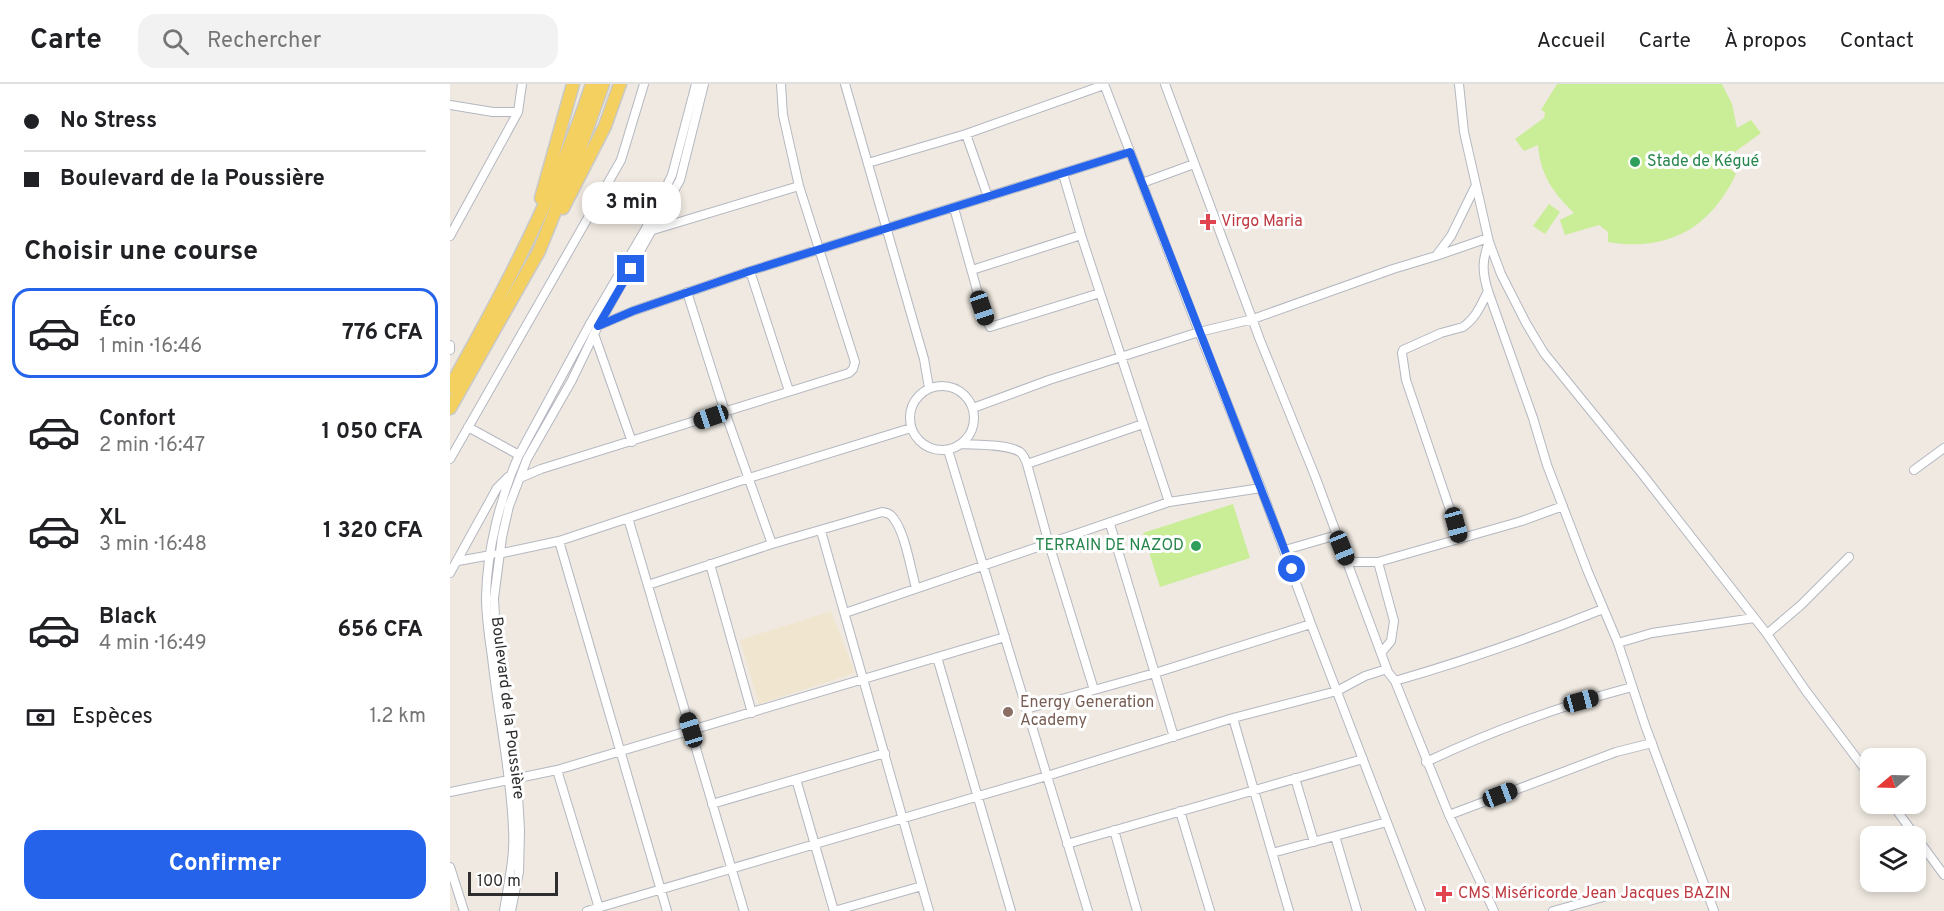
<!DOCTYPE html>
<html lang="fr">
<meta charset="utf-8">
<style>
:root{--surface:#fff;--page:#f2f2f2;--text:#202124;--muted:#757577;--line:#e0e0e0;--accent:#2563eb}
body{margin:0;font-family:Overpass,sans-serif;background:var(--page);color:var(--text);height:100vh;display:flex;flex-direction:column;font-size:22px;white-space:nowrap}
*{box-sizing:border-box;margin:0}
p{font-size:20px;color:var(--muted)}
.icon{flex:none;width:33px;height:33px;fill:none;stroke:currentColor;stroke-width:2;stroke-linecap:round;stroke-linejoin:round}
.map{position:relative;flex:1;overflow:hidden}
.side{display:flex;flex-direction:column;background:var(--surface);width:450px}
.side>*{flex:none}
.top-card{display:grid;align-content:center;height:132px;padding:0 24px;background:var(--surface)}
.needle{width:39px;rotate:251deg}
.buttons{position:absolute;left:1410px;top:664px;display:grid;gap:12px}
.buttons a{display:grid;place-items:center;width:66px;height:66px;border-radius:12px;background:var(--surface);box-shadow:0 3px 9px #0003;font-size:30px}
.scale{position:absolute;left:18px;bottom:15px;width:90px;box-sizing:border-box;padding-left:6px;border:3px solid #2e2e2e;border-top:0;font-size:16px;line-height:21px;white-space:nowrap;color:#2e2e2e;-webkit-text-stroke:4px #fff;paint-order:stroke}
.end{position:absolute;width:27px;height:27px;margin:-14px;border:8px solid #2563eb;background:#fff;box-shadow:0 0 0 3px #fff}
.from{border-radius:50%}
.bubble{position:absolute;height:42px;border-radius:18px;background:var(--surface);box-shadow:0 3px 9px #0003;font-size:20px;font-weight:700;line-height:42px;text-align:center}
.car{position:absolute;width:18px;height:36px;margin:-18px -9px;border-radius:8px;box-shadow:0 0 4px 2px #0007;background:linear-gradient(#222 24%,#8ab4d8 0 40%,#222 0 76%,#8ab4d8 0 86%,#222 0)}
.top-card b{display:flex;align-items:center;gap:21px;height:57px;font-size:22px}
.top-card b+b{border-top:2px solid var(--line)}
.top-card i{width:15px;height:15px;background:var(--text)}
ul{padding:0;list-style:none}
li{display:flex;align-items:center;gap:18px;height:90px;margin:0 12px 9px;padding:0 12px;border:3px solid transparent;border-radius:18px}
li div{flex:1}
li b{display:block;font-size:22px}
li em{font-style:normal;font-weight:700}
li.on{border-color:var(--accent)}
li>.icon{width:54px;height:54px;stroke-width:1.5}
h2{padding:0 24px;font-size:27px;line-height:72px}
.pay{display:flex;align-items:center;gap:15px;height:66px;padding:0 24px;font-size:22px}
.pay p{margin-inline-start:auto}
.primary-button{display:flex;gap:12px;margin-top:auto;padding:12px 24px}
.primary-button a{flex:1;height:69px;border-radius:18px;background:var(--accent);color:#fff;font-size:24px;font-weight:700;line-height:69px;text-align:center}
header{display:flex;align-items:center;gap:36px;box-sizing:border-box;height:84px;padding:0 30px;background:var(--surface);border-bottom:2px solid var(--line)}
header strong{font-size:28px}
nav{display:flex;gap:33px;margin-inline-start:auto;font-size:21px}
.search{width:420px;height:54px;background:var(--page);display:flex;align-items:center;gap:15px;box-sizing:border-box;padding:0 21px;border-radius:18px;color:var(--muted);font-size:22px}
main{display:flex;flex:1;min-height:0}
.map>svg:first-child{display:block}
</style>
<header>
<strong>Carte</strong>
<div class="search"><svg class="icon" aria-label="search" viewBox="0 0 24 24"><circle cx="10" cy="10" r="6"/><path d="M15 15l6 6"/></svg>Rechercher</div>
<nav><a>Accueil</a><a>Carte</a><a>À propos</a><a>Contact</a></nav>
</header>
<main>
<section class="side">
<div class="top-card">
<b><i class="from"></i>No Stress</b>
<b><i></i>Boulevard de la Poussière</b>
</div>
<h2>Choisir une course</h2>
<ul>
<li class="on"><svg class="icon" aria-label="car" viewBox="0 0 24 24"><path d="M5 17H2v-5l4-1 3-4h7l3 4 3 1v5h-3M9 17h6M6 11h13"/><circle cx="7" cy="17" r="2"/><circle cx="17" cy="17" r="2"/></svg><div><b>Éco</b><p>1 min · 16:46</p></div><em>776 CFA</em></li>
<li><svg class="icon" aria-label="car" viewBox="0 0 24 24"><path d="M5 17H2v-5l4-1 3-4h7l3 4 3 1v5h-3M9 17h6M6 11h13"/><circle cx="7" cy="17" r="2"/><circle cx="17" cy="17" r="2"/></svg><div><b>Confort</b><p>2 min · 16:47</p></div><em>1 050 CFA</em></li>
<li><svg class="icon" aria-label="car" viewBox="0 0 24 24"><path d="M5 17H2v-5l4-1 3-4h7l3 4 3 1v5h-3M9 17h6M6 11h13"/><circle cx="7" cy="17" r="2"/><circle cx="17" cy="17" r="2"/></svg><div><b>XL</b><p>3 min · 16:48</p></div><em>1 320 CFA</em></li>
<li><svg class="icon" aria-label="car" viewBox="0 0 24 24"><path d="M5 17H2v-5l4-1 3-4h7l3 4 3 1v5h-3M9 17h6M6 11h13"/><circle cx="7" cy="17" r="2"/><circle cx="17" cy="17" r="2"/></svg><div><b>Black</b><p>4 min · 16:49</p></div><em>656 CFA</em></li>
</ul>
<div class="pay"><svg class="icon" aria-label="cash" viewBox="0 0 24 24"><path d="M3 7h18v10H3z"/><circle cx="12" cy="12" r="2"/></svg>Espèces<p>1.2 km</p></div>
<div class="primary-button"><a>Confirmer</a></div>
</section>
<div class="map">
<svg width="1494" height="827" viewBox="0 0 1494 827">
<rect width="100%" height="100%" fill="#efe9e1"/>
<path fill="#f0e6d0" d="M381,527L405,589L309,620L290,556Z"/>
<path fill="#caed98" d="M1107,0H1272L1282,20L1287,44L1301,36L1311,49L1282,70L1278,83L1286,90C1260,145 1217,168 1158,158V148L1149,141L1115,151L1110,136L1124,129C1103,109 1090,90 1088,61L1074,67L1065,55L1094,34L1095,28L1091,26Z
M1099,120L1110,128L1095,150L1083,142Z
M783,420L800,474L710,503L693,449Z"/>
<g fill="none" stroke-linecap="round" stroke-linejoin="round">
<g stroke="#b4b7c1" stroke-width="10">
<path id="street" d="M395,0L474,275L479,304
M654,0L749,248L811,404L861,540L971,827
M715,0L810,256L865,392L938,588L945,597L999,731L1044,827
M1009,0L1014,48L1039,158L1051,190L1076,239L1094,269L1193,391L1317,550L1356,607L1420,692
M0,21L43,28H68
M516,50L538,113
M418,79L516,50L654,1
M613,90L631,151L719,418
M692,99L744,80
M504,124L532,224L540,243L650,209
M203,146L349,102
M0,152L68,28L72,0
M1039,158C1032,176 1032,188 1038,207L1083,334L1097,381L1138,488L1168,559L1195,641L1264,827
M986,172L1038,154
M522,186L631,151
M300,187L339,307
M237,208L275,328L322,460
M150,241L183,227L300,187L680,68
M144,250L182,358
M0,261V266
M460 334a32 32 0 1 1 64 0a32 32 0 1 1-64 0Z
M523,324L599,296L749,248L803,235L943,185L986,172L1001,152L1025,103
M18,343L69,371
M511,360C526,361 558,360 570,368C574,371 575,375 577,380
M498,366L638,827
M0,375L171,76L194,0
M1464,386L1494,364
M70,394L91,385L399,289L403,285L405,278L349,102L333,31L331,0
M178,434L294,827
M660,440L724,653
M371,447L479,827
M1010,455L956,296L952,269L953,266L991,249L1013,243C1026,234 1031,221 1038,207
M109,457L217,827
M835,466L887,451
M48,470L109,457L299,394L461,344
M8,477L41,471
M898,478H928L1072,437L1113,422
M928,478L944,537L941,557L931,569
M260,480L302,629
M0,489L47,404L58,393
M198,501L322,460L432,428C438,429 441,430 444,435C455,449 461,486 466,504
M395,529L719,418L811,404
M1317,550L1351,521L1399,473
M1168,559L1202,549L1304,534
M487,573L561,827
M945,597C1014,577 1086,552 1153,525
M644,606L599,460L577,380L693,340
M576,625L705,589L861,540
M783,634L839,827
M976,678C1044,646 1110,622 1182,603
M107,686L149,824
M845,694L864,758
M346,695L384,827
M0,708L107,686L555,553
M262,720L435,669
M1442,720L1494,791
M730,727L760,827
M999,731L1166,668L1202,659
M664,746L687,827
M885,752L907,827
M617,760L913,675
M822,769L937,738
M0,783L14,827
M54,827C58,800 65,773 63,745C61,687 48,630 42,573C39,553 36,533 36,513C37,466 50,414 69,371L141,238L195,146L222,91L246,0
M61,827L69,788L70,746L67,694L46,551L44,514L52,453L59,422L77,375L122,296L148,242L230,96L254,0
M137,827L597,692L783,634L887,607L915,592L937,585
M384,827L472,802
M1103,827L1157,812"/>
</g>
<g stroke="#c9c9c9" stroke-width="15">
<path id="primary" d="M91,114L123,0
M113,124L155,42L170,0
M0,303C55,205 107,107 142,0
M0,324L89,167L127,73L153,0"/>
</g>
<use href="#street" stroke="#fff" stroke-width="8"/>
<use href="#primary" stroke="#f4d060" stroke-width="12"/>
</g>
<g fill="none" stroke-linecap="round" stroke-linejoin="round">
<path stroke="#2563eb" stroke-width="8" d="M181,185L148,242L183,227L300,187L680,68L842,485"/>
</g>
<g fill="#2e9e5b" stroke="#fff" stroke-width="2">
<circle cx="1185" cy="78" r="6"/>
<circle cx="746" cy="462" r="6"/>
</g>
<g fill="#e0444e" stroke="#fff" stroke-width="2">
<path d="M755 129h6v6h6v6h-6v6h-6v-6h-6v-6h6z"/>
<path d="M991 801h6v6h6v6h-6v6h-6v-6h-6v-6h6z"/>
</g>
<circle fill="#8d6e63" stroke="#fff" stroke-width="2" cx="558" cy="628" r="6"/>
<g text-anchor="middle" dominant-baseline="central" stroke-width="6" stroke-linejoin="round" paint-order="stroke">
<g font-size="16" fill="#27864d" stroke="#fff" text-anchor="start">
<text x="1197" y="78">Stade de Kégué</text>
<text x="734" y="462" text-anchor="end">TERRAIN DE NAZOD</text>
</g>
<g font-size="16" fill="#be3a42" stroke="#fff" text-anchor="start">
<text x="771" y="138">Virgo Maria</text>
<text x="1008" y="810">CMS Miséricorde Jean Jacques BAZIN</text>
</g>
<g font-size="16" fill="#785e54" stroke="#fff" text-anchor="start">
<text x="570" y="619">Energy Generation<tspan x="570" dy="18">Academy</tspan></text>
</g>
<g font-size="16" fill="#2e2e2e" stroke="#fff">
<text transform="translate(57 624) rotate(83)">Boulevard de la Poussière</text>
</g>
</g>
</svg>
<div class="buttons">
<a><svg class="needle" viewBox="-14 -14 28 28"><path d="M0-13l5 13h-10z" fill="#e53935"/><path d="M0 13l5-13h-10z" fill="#757577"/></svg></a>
<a><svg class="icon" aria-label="layers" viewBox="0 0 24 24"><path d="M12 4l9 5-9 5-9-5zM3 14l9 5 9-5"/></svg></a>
</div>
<div class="scale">100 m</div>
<i class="end from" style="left:842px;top:485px"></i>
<i class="end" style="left:181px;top:185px"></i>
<div class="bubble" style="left:132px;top:98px;width:99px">3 min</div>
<i class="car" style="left:532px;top:224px;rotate:161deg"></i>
<i class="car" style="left:261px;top:333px;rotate:251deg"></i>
<i class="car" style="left:1006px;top:441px;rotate:165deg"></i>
<i class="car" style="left:892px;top:464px;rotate:158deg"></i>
<i class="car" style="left:1131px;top:617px;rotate:75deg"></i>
<i class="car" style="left:241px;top:646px;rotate:343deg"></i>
<i class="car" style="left:1050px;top:711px;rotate:69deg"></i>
</div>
</main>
